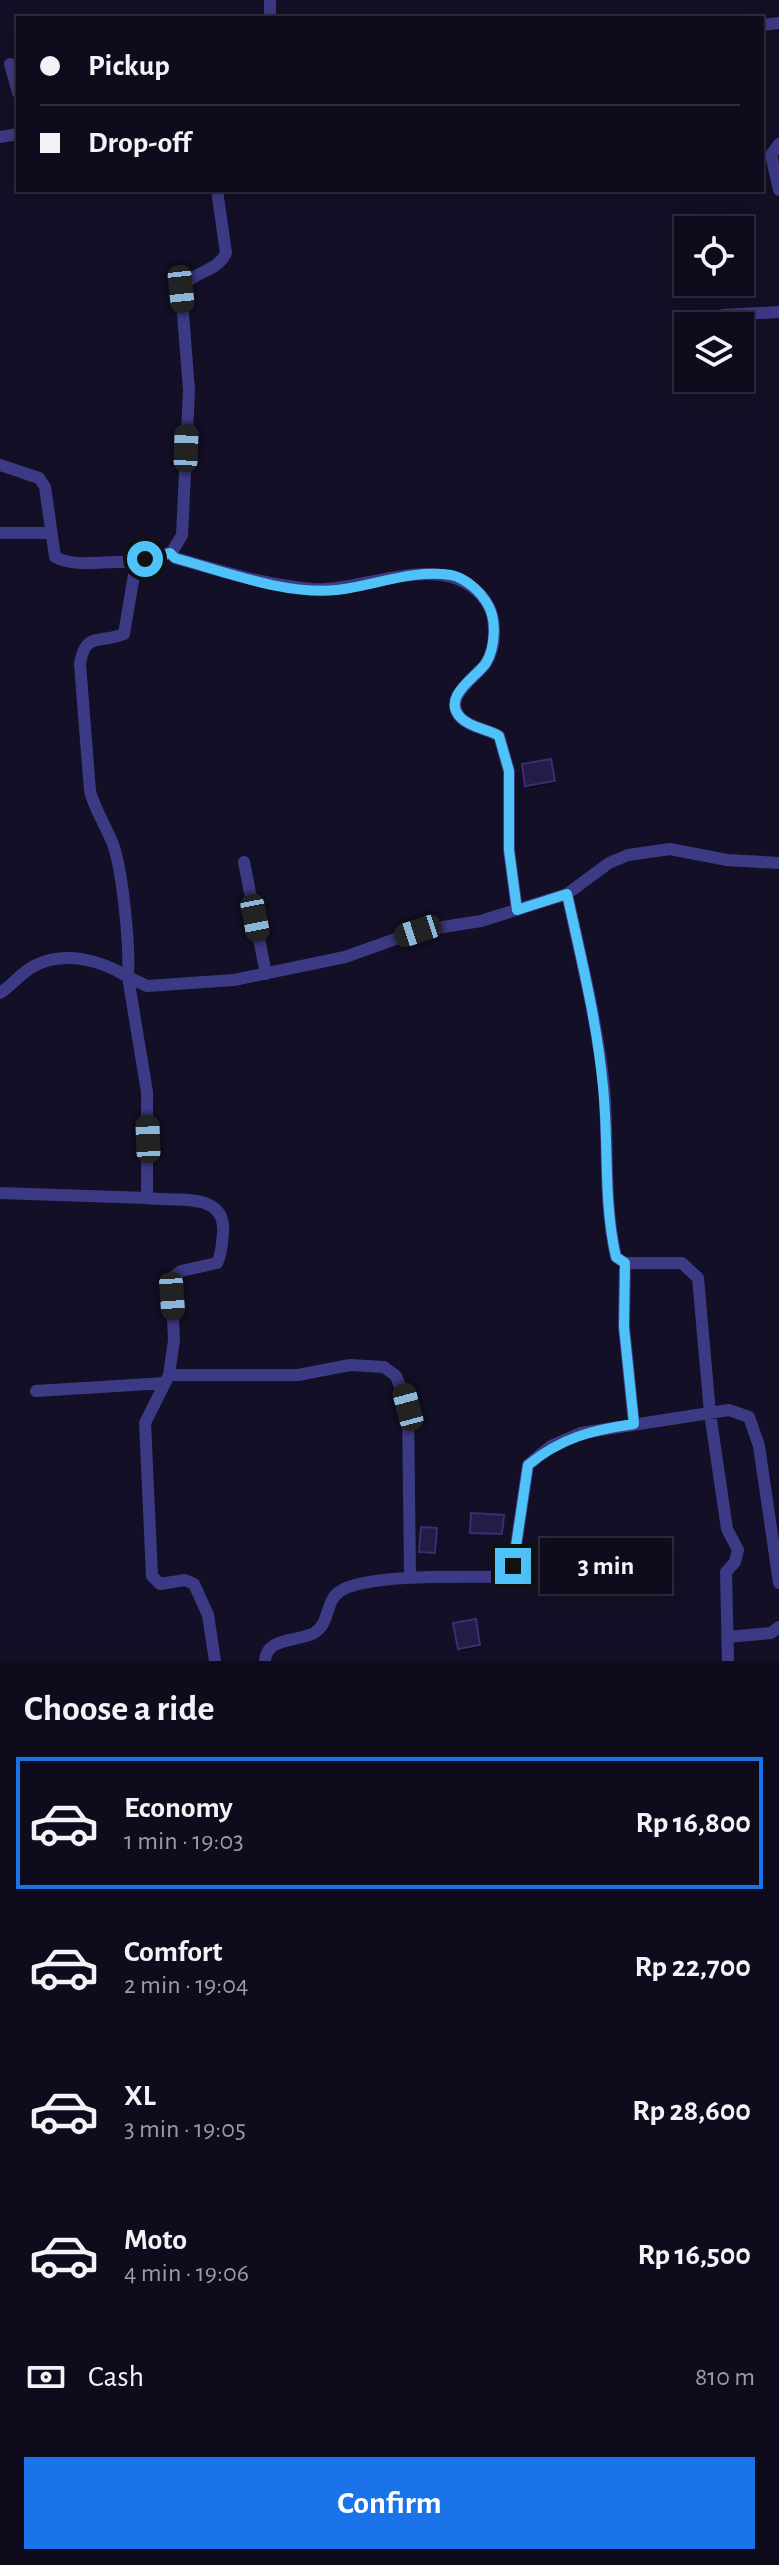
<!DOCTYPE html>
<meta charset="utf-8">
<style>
:root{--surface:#0e0b1c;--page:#1c1929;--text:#f1f3f6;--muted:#9b9ba3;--line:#2e2b3b;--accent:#1a73e8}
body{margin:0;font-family:"Alegreya Sans",sans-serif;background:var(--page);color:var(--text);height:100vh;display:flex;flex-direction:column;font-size:30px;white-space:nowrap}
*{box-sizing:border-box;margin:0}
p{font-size:26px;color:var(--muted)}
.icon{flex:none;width:44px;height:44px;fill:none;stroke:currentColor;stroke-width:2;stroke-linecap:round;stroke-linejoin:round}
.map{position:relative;height:1661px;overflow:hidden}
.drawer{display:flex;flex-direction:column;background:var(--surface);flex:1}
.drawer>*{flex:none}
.hud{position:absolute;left:16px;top:16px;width:748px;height:176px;border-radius:0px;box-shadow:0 4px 20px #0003,0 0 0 2px var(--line);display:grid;align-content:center;height:176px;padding:0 24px;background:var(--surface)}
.controls{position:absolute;left:674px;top:216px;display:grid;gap:16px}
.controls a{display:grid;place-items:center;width:80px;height:80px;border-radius:0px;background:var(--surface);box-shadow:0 4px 20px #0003,0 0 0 2px var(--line);font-size:40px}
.end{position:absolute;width:36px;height:36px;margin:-18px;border:10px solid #4fc3f7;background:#111;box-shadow:0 0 0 4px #111}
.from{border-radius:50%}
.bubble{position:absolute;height:56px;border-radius:0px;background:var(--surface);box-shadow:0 4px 20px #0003,0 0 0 2px var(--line);font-size:26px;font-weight:700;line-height:56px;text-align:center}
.car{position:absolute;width:24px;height:48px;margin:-24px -12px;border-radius:10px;box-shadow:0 0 6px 2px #0007;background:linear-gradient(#222 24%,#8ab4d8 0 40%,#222 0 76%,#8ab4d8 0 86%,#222 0)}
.hud b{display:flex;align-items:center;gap:28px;height:76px;font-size:30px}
.hud b+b{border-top:2px solid var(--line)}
.hud i{width:20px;height:20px;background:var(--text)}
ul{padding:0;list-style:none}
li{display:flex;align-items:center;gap:24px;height:132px;margin:0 16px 12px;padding:0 8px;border:4px solid transparent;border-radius:0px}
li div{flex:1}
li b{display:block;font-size:30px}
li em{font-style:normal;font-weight:700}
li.selected{border-color:var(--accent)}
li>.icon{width:72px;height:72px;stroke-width:1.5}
h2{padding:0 24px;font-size:36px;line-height:96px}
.pay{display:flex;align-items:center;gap:20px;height:88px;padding:0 24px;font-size:30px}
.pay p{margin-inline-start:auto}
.action{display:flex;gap:16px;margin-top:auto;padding:16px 24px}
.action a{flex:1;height:92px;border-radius:0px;background:var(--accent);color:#fff;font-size:32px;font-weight:700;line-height:92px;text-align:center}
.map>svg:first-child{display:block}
</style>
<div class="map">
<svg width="779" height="1661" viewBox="0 0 779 1661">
<rect width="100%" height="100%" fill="#130f26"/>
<path fill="#0007" d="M550,761L556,783L530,788L527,785Z
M503,1517L504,1536L472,1532Z
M436,1529L437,1554H424L421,1551Z
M475,1621L482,1647L462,1651L460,1648Z"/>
<path fill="#241b47" stroke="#3b2d73" stroke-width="2" d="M551,759L555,781L525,786L522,764Z
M471,1513L504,1515L502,1534L470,1533Z
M421,1527L437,1528L435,1553L419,1552Z
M476,1619L480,1645L458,1649L453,1623Z"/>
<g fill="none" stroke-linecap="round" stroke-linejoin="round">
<path stroke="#3d3a85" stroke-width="12" d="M270,0V18
M762,25L779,23
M10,64L18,93
M0,137L18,134
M779,144L771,155L779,190
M723,315L779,312
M0,465L39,478L45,487L55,557C78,569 109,559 136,563L124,634C100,644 85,631 80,664L90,791C95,811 107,827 114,847C123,876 130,947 128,977C101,960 66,951 36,965C21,972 13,985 0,993
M0,533H50
M170,553L175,558C220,571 266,585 312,589C366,592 446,547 485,600C497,616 497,646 486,663C477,677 441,697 461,718C471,728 488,729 499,736L509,771V850L517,910
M136,563L172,552L182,535L189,390L181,289C191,271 217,273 226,253L217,190
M244,862L266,974
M567,894C581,958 597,1021 604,1087C609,1144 603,1200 616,1257L625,1263H682L698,1278L710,1413L727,1529L738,1550L735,1562L726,1572L728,1661
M0,1193L147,1198
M625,1263L624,1327L634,1424
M169,1375H298L350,1365L384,1367L396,1376L408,1407L410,1576
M36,1391L165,1383
M727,1637L771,1633L779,1627
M215,1661L208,1615L194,1584L185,1580L160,1584L152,1576L145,1423L169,1375L174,1340L171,1279L181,1271L217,1263C222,1254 222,1242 223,1232C226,1191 176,1202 147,1198V1092L128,977L147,986L234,980L345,957L418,931L481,921L567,894L609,863L628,855L670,849L727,860L779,863
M265,1661C266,1637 297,1642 314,1633C330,1624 325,1602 339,1592C364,1573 470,1577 504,1577L513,1566L528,1465L551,1446L581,1433L729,1410L749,1417L759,1446L779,1583"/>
</g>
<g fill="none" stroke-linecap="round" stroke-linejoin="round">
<path stroke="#4fc3f7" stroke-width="10" d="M145,559L170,553L175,558C226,572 284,595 337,590C374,586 412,569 451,575C466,578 481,592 488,605C497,620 495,648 486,663C477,677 440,697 461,718C471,728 488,729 499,736L509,771V850L517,910L567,894C581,958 597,1021 603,1087C609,1144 603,1200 616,1257L625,1263L624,1327L634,1424C592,1430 561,1438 528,1465L513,1566"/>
</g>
</svg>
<div class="controls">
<a><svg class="icon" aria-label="locate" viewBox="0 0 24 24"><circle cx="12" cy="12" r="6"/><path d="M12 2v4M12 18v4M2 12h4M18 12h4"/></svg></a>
<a><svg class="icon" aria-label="layers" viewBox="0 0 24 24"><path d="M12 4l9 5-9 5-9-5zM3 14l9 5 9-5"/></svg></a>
</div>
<i class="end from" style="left:145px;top:559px"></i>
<i class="end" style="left:513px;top:1566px"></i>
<div class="bubble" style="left:540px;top:1538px;width:132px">3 min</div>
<i class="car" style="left:181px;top:289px;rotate:174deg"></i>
<i class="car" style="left:186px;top:448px;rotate:2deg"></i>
<i class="car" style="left:255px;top:918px;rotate:169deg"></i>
<i class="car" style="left:418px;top:931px;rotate:252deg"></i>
<i class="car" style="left:148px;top:1139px;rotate:358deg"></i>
<i class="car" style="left:172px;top:1296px;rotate:176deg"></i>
<i class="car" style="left:408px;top:1407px;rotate:345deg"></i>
<div class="hud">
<b><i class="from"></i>Pickup</b>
<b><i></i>Drop-off</b>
</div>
</div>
<section class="drawer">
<h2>Choose a ride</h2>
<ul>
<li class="selected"><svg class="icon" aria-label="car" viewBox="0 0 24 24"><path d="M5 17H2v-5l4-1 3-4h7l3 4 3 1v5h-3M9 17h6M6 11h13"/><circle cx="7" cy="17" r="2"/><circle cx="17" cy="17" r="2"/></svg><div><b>Economy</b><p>1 min · 19:03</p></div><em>Rp 16,800</em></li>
<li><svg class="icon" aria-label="car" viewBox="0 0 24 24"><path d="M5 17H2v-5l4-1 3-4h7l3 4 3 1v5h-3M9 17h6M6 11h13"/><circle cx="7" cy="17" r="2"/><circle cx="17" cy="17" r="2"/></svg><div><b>Comfort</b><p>2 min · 19:04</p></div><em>Rp 22,700</em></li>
<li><svg class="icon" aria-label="car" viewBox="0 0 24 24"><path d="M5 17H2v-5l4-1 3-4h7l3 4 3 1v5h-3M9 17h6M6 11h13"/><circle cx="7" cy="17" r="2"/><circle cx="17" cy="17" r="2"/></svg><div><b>XL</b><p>3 min · 19:05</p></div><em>Rp 28,600</em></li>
<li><svg class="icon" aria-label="car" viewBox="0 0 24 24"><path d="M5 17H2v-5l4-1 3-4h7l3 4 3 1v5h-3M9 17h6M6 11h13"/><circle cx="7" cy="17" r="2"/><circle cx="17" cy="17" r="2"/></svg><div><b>Moto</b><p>4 min · 19:06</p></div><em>Rp 16,500</em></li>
</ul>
<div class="pay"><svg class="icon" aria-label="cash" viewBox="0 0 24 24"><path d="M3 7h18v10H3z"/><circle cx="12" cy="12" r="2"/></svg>Cash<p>810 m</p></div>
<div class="action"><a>Confirm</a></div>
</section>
